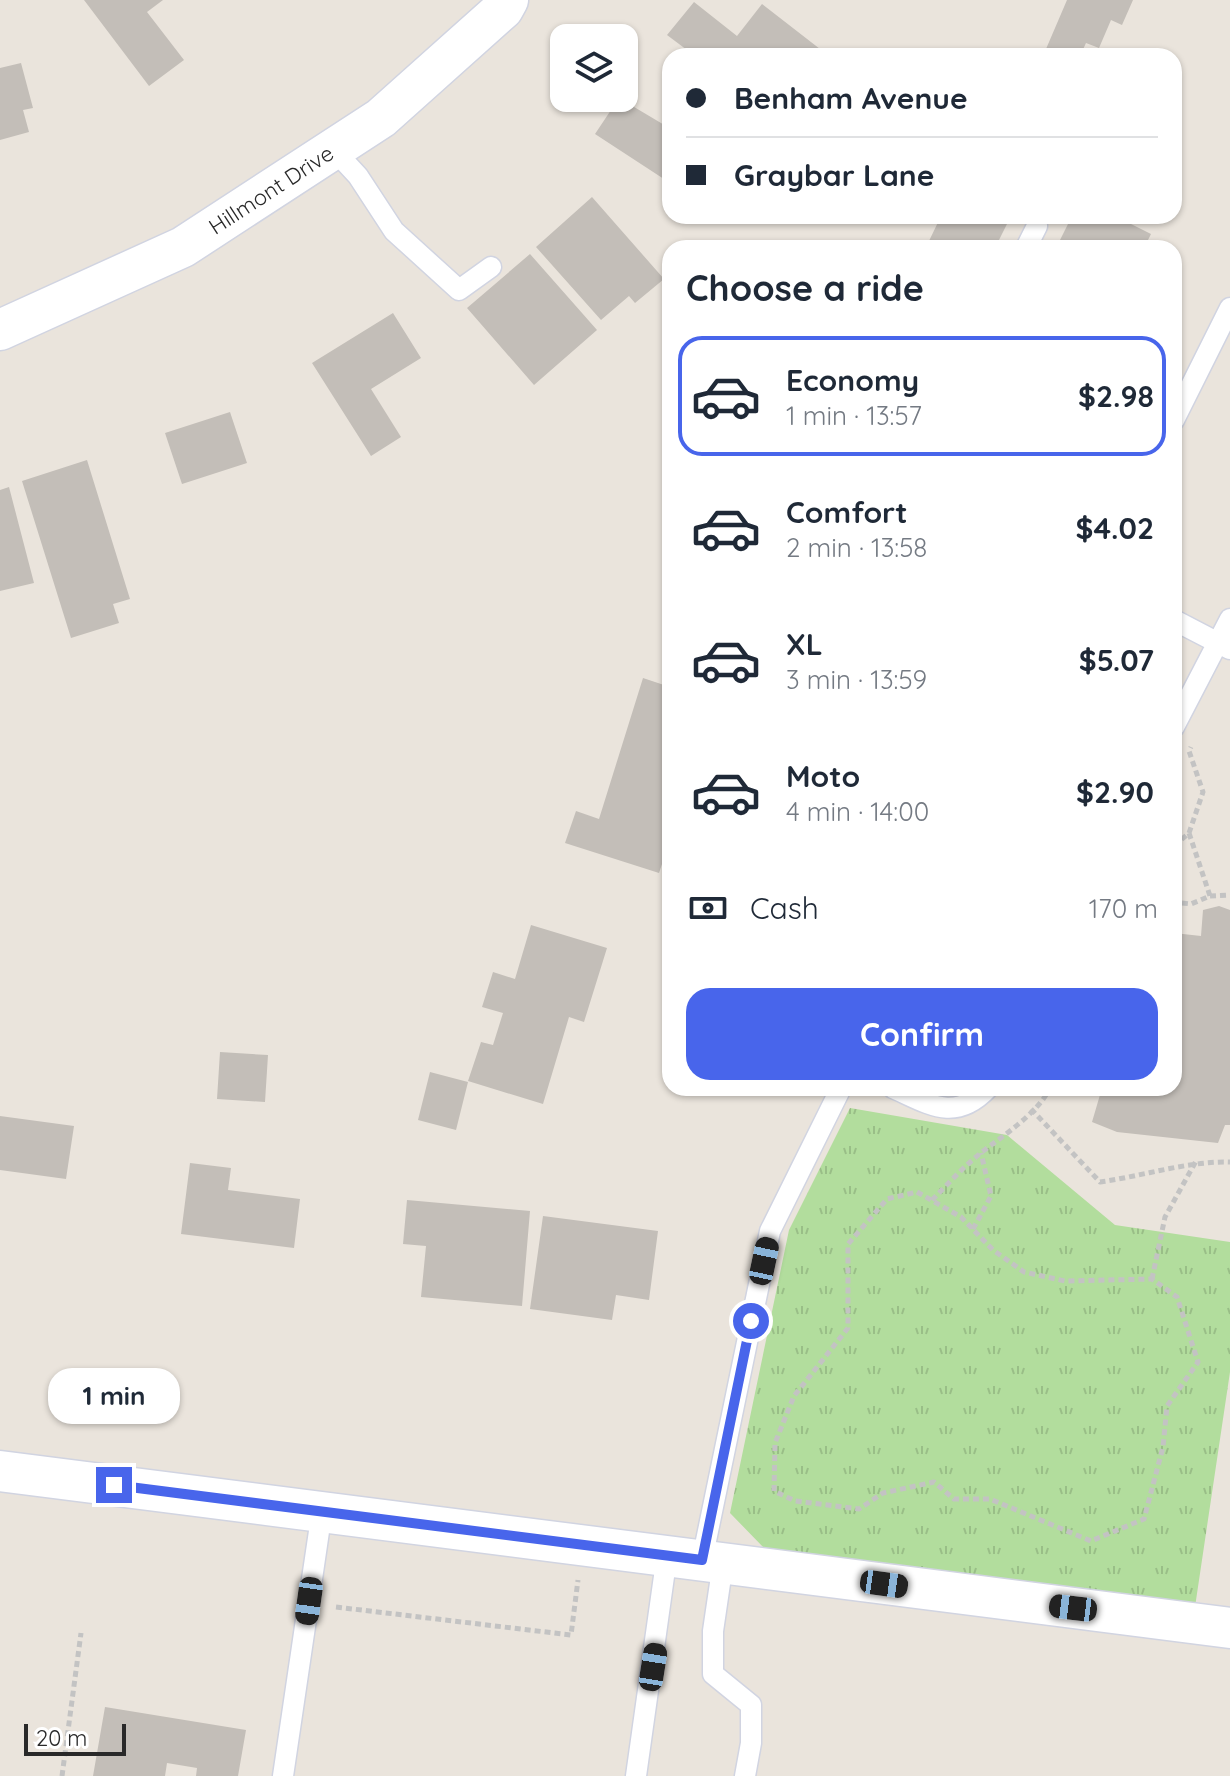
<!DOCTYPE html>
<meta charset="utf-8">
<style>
:root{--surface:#fff;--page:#f2f2f3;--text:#1f2937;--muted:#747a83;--line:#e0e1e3;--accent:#4865eb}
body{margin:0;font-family:Quicksand,sans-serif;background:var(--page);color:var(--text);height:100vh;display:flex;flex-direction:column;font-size:30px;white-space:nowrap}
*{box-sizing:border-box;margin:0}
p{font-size:26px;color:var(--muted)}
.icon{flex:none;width:44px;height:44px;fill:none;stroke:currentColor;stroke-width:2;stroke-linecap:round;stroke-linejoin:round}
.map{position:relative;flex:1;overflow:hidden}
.details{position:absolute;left:662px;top:240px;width:520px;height:856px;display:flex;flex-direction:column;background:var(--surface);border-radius:24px;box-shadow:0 2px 6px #0004}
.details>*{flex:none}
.guide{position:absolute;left:662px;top:48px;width:520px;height:176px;border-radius:24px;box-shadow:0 2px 6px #0004;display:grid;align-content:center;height:176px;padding:0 24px;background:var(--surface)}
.buttons{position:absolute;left:550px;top:24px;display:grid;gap:16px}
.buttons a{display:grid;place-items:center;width:88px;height:88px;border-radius:16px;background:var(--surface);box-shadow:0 2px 6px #0004;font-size:40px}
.scale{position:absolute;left:24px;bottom:20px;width:102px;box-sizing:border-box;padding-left:8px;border:4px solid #292929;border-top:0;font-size:22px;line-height:28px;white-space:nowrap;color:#292929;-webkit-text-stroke:6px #fff;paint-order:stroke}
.end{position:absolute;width:36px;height:36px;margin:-18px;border:10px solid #4865eb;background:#fff;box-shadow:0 0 0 4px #fff}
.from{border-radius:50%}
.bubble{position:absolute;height:56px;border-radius:24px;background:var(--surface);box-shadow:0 2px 6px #0004;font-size:26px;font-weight:700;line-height:56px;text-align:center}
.car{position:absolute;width:24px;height:48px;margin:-24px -12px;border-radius:10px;box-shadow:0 0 6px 2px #0007;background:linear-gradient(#222 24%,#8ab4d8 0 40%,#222 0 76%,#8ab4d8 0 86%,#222 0)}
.guide b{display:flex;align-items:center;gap:28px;height:76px;font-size:30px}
.guide b+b{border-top:2px solid var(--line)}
.guide i{width:20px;height:20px;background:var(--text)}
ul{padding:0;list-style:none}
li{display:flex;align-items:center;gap:24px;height:120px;margin:0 16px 12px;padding:0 8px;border:4px solid transparent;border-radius:24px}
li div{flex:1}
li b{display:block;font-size:30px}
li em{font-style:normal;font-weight:700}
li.selected{border-color:var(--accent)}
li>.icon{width:72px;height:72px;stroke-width:1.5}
h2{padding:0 24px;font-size:36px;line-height:96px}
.pay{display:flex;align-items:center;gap:20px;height:88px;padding:0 24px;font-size:30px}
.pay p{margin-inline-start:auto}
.button{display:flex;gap:16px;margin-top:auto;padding:16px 24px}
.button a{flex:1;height:92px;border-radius:24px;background:var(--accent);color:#fff;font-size:32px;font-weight:700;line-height:92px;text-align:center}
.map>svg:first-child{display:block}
</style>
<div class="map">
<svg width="1230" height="1776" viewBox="0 0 1230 1776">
<defs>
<pattern id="park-tufts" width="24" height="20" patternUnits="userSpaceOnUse" patternTransform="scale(2)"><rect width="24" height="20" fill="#b2dd9d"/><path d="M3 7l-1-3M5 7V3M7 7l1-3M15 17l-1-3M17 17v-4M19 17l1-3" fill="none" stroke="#99be87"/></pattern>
</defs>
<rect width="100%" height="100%" fill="#eae4dc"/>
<path fill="url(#park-tufts)" d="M850,1108L1007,1135L1115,1225L1230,1242V1372L1195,1607L765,1549L730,1513L789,1230Z"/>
<path fill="#c3beb8" d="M84,0H163L147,12L184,60L149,86Z
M1067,0H1133L1122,25L1111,20L1099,48L1086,43L1080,56H1043Z
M694,2L737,36L762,4L829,56H695L667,35Z
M21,63L33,108L23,110L29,132L0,140V68Z
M619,98L666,126L670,120V183L595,134Z
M592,197L664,279L635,303L629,296L601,320L536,247Z
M941,216H1011L995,248H971L958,241L955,248H944L929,241Z
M1072,216H1115L1151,234L1144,248H1056Z
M530,254L597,330L534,385L467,308Z
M393,313L421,358L371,389L401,437L371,456L312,363Z
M230,412L247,463L182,484L165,433Z
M87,460L130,599L113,604L119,623L71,638L22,481Z
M9,487L34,583L0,591V490Z
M643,678L670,687V840L659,873L565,843L576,811L599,819Z
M1219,906L1230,910V1125H1225L1218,1143L1117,1132L1092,1122L1102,1088H1174V933L1201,936L1203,910Z
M531,925L607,948L584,1022L569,1017L543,1104L468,1081L481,1042L493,1045L503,1013L482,1007L493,972L515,979Z
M220,1052L268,1055L265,1102L217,1099Z
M430,1072L468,1082L456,1130L418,1120Z
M0,1116L74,1126L66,1179L0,1170Z
M190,1163L231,1168L228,1190L300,1199L294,1248L181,1234Z
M407,1200L530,1211L522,1306L421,1297L426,1246L403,1244Z
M543,1216L658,1231L649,1300L616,1295L612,1320L530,1309Z
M105,1707L246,1730L238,1776H196L197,1768L167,1763L165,1776H93Z"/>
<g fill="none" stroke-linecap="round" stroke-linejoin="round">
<g stroke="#d1d4e1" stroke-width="23">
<path id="service" d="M333,149L358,176L394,231L459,290L491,267
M1026,248L1037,226
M1174,420L1230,308
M1174,620L1230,649
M1174,727L1230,619
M893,1088C929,1104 955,1123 988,1088
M702,1560L770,1231L841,1088
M723,1563L713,1631V1674L751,1705V1743L745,1776
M283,1776L322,1511
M636,1776L667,1555"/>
</g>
<g stroke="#d1d4e1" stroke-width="43">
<g id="minor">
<path id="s1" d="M0,330L183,247L381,118L503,9L508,0"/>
<path d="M0,1471L1230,1628"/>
</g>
</g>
<path stroke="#c3c3c3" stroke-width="5" stroke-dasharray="6 4" stroke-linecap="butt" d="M1189,833L1203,792L1189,751L1191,747
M1174,846L1189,833L1210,896L1191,904L1174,902
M1210,896L1230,895
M1031,1109L1100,1182C1143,1176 1188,1161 1230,1162
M917,1192L961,1217L993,1250L1024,1272L1065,1281L1152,1279L1177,1297L1198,1362L1167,1406L1163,1447L1144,1519L1091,1541L990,1499H954L934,1482L883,1493L859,1509L795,1501L774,1491L775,1443L794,1396L848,1328V1244L887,1199Z
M932,1200C948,1184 964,1166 982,1152C1004,1135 1038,1113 1050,1088
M973,1229L991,1196L981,1153
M1152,1279L1165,1217L1196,1161
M336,1607L571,1635L578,1580
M62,1776L81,1633"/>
<use href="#service" stroke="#fff" stroke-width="20"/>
<use href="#minor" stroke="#fff" stroke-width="40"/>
</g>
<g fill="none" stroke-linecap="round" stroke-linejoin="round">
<path stroke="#4865eb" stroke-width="10" d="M114,1485L702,1560L751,1321"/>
</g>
<g text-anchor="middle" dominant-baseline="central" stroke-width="6" stroke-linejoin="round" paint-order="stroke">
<g font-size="22" fill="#292929" stroke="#fff">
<text stroke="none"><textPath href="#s1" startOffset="306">Hillmont Drive</textPath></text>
</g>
</g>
</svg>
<div class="buttons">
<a><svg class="icon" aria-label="layers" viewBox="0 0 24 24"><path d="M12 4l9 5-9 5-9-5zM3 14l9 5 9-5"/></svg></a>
</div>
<div class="scale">20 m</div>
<i class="end from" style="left:751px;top:1321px"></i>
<i class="end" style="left:114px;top:1485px"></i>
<div class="bubble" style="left:48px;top:1368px;width:132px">1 min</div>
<i class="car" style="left:764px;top:1261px;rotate:12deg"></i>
<i class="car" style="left:884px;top:1584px;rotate:98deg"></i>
<i class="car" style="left:309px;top:1601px;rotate:188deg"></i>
<i class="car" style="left:1073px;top:1608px;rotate:277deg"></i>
<i class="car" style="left:653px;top:1667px;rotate:9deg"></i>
<div class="guide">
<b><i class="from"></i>Benham Avenue</b>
<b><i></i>Graybar Lane</b>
</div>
<section class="details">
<h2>Choose a ride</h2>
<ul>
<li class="selected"><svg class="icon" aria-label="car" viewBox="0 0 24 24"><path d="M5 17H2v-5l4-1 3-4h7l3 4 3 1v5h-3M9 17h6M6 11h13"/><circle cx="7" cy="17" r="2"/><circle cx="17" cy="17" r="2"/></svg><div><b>Economy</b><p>1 min · 13:57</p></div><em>$2.98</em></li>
<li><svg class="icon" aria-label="car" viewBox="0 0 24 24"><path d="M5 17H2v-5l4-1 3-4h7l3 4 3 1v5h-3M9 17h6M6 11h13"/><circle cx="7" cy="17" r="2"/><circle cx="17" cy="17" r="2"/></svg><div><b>Comfort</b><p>2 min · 13:58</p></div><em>$4.02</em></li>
<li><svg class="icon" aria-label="car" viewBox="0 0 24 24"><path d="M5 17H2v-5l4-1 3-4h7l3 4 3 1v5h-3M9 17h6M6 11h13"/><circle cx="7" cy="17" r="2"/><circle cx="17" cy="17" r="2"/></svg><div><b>XL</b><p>3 min · 13:59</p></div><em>$5.07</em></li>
<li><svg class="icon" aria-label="car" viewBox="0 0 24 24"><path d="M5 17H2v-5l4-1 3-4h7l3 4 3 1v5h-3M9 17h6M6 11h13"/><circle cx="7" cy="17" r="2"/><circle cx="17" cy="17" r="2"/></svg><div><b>Moto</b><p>4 min · 14:00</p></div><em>$2.90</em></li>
</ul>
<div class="pay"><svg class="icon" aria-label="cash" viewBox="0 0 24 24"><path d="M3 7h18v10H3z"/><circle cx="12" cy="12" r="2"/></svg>Cash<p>170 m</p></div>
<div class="button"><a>Confirm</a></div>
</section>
</div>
